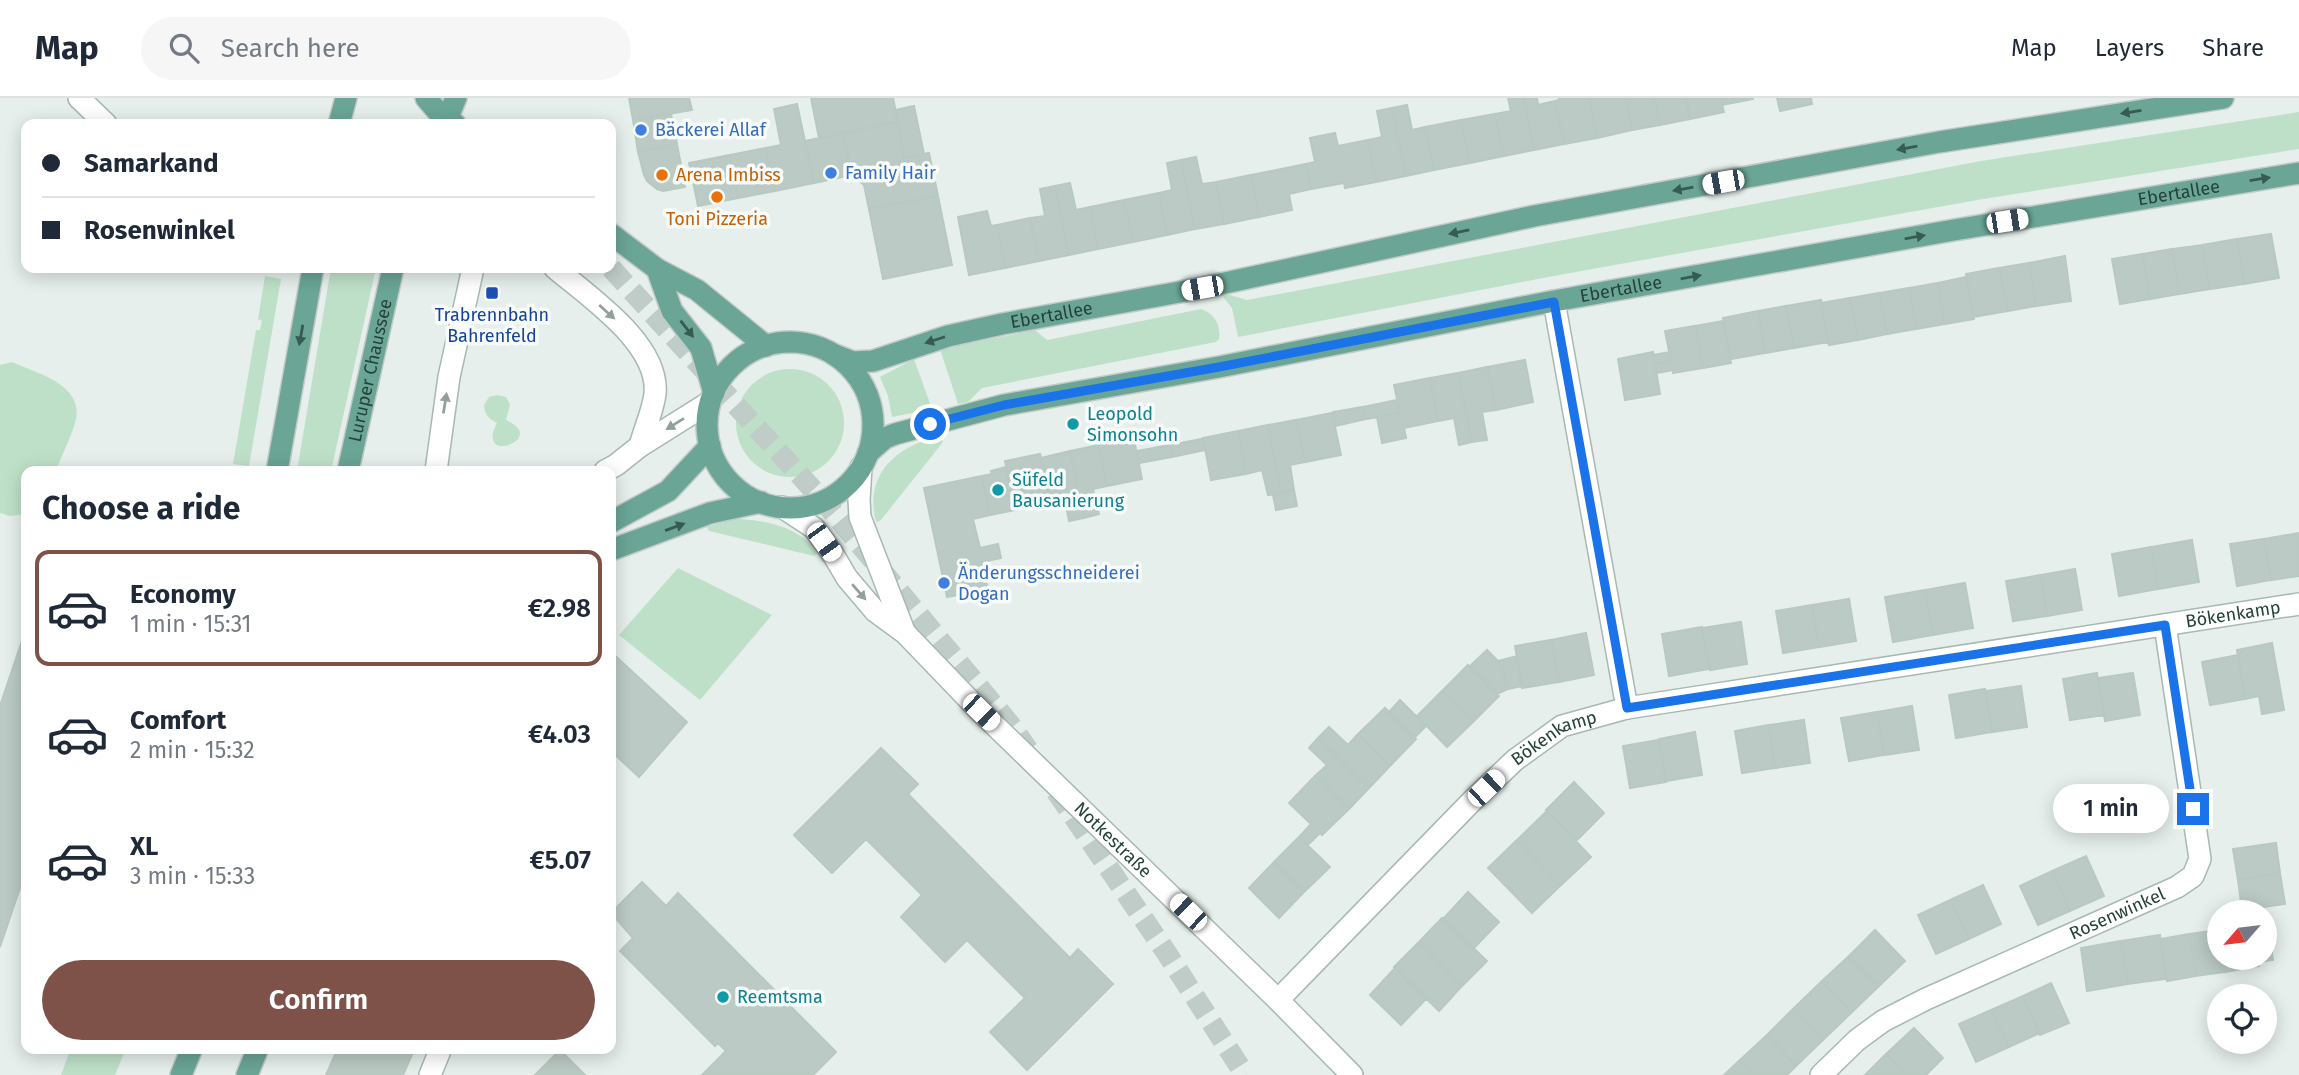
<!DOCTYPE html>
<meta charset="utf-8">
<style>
:root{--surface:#fff;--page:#f6f6f7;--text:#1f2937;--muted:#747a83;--line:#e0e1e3;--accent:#7f5249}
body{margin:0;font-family:"Fira Sans",sans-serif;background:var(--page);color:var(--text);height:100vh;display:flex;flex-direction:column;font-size:26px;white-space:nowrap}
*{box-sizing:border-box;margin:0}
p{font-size:23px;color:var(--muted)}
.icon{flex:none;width:38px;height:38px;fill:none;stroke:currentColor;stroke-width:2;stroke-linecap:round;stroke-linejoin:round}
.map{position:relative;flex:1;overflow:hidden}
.sheet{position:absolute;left:21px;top:368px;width:595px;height:588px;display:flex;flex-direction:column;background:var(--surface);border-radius:14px;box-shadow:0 4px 18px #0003}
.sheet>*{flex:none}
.banner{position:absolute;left:21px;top:21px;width:595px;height:154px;border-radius:14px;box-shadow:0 4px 18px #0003;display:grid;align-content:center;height:154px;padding:0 21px;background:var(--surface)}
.needle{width:46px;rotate:242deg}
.fabs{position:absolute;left:2207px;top:802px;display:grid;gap:14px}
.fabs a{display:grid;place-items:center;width:70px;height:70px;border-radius:50%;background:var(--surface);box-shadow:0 4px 18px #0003;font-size:35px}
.end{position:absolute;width:32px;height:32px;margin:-16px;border:9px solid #1a73e8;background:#fff;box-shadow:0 0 0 4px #fff}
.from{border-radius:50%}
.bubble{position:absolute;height:49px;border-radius:24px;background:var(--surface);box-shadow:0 4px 18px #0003;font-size:23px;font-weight:600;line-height:49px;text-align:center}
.car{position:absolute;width:21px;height:42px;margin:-21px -10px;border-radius:9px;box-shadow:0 0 5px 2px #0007;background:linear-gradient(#fff 24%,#345 0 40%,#fff 0 76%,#345 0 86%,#fff 0)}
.banner b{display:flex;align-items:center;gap:24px;height:66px;font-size:26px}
.banner b+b{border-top:2px solid var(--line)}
.banner i{width:18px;height:18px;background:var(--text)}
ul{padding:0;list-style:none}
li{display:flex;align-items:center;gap:21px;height:116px;margin:0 14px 10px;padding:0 7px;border:4px solid transparent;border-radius:14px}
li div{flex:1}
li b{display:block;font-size:26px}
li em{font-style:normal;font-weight:600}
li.current{border-color:var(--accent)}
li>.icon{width:63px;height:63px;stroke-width:1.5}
h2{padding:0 21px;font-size:32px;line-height:84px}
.cta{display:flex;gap:14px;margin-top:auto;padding:14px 21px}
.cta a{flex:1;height:80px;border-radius:42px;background:var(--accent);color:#fff;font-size:28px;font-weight:600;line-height:80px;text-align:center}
header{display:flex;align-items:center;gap:42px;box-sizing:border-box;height:98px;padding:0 35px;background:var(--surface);border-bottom:2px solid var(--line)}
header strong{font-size:33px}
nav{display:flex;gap:38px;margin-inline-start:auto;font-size:24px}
.search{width:490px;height:63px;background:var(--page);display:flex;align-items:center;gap:18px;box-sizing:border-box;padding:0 24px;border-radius:38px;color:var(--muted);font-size:26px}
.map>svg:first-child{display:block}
</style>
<header>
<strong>Map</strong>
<div class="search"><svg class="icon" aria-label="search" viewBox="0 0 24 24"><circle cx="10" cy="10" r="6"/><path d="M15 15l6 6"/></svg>Search here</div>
<nav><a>Map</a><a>Layers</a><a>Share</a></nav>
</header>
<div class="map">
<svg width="2299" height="977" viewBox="0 0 2299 977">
<rect width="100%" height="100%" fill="#e6efeb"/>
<path fill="#bfe0c8" d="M2299,14V51L1983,101L1548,179L1238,239L1232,210L1223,199L1227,196L1247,202L1981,63Z
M331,170H376L331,373H297Z
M265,178L281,181L249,368L233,366L256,232H260L262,223L258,221Z
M1201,211C1215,216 1221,227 1219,241L1216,244L982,290L968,304L958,306L940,251L1035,232L1047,242Z
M914,261L932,311L892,319L888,298L880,279Z
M12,264C36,275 83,286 76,321C72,338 62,356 56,373H26V416L10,418L0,415V267Z
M736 325a54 54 0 1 1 108 0a54 54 0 1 1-108 0Z
M497,297L506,299L510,307L506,322C550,341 474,368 497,325C488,320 485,317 484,307L489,299Z
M940,338L943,344L881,422L876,424C864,376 896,348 940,338Z
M734,421C762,421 803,429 817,456L814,458L709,433L707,429Z
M678,470L772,517L700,602L619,537Z
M71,950H126L115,977H61Z"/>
<path fill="#bbcac4" stroke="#b8c9c2" stroke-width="2" d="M629,0H689L692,12L633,22Z
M811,0H893L898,24L819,40Z
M1508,0H1524L1534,52L1504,58L1495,16L1511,13Z
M1524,0H1537L1538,7L1555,3L1564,46L1534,52Z
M1559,0H1589L1597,40L1564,46L1555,3L1559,2Z
M1589,0H1626L1632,32L1597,40Z
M1626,0H1654L1660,27L1632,32Z
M1654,0H1686L1690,21L1660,27Z
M1686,0H1753V1L1722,7L1724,14L1690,21Z
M1777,0H1811L1812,6L1780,13Z
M797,6L814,85L775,93L766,50L781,47L774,11Z
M1407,7L1412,32L1425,29L1434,72L1406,78L1392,10Z
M914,8L924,56L904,60L895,12Z
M1392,10L1406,78L1376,84L1368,42L1382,39L1377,13Z
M671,16L677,46L638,54L633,22Z
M1495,16L1504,58L1470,65L1461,22Z
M1461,22L1470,65L1434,72L1425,29Z
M898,24L904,60L929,55L938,98L869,111L864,87L852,77L843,35Z
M843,35L852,77L814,85L805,43Z
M1335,35L1338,48L1368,42L1376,84L1345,90L1344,85L1311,91L1306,66L1315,64L1310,40Z
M677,46L685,89L663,93L657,91L647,83L644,77L638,54Z
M766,50L775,93L738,100L730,57Z
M730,57L738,100L698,108L689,65Z
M1196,59L1202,86L1216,84L1224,126L1195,131L1181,62Z
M1181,62L1195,131L1167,137L1159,95L1172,92L1167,65Z
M1306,66L1311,91L1289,96L1292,112L1259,119L1251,77Z
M1251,77L1259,119L1224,126L1216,84Z
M1070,85L1076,112L1090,109L1098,151L1069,157L1055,88Z
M1055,88L1069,157L1039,163L1030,120L1045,118L1040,91Z
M1159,95L1167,137L1133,144L1124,102Z
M938,98L952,167L883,181L869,111Z
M1124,102L1133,144L1098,151L1090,109Z
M987,113L991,128L997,127L1005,170L969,177L958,119Z
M1030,120L1039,163L1005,170L997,127Z
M2271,136L2279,180L2244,186L2237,141Z
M2237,141L2244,186L2210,191L2202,147Z
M2202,147L2210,191L2179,196L2172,151Z
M2172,151L2179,196L2150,201L2143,156Z
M2143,156L2150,201L2120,206L2112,161Z
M2065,158L2071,203L2036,208L2029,165Z
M2029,165L2036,208L2008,213L1999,170Z
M1999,170L2008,213L1973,219L1966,176Z
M1966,179L1974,221L1945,226L1938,185Z
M1938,185L1945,226L1916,231L1909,190Z
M1909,190L1916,231L1887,236L1879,195Z
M1879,195L1887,236L1858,242L1850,200Z
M1850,200L1858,242L1829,247L1821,205Z
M1821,202L1828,244L1794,250L1786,208Z
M1786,208L1794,250L1765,255L1758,213Z
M1758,213L1765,255L1731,261L1723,220Z
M1723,223L1731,265L1703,270L1695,228Z
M1695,228L1703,270L1673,275V272L1657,275L1655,266L1671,263L1665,233Z
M1653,254L1654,257L1670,254L1671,263L1655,266L1660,296L1625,302L1618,261Z
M1525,262L1533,304L1496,312L1487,269Z
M1487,269L1496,312L1482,314L1487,342L1472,344L1458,275Z
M1458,275L1472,344L1459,347L1454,320L1438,323L1430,280Z
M1430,280L1438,323L1404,330L1406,340L1382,345L1377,319L1400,315L1394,287Z
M1397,302L1400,315L1366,321L1363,309Z
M1363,309L1366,321L1335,328L1333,314Z
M1332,315L1341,357L1305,364L1296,322Z
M1296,322L1305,364L1290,367L1294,392L1281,395L1268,327Z
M1268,327L1281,395L1268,397L1262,372L1246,376L1238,333Z
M1238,333L1246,376L1211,382L1203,340Z
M1133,337L1142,381L1107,388L1098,344Z
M1202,341L1205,352L1172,359L1170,347Z
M1099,347L1107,388L1093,391L1099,416L1084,420L1070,353Z
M1170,347L1172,359L1139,365L1137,353Z
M1070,353L1084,420L1069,423L1064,396L1050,399L1041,360Z
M1040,356L1050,399L1014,407L1005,363Z
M1006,369L1015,412L990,417L982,378L992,376L991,373Z
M982,378L990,417L973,421L980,450L998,446L1001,460L982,464L988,491L947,499L924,390Z
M1294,392L1297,408L1276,412L1273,397Z
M2299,435V478L2271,482L2264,441Z
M2264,441L2271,482L2237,488L2230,446Z
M2192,442L2199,484L2158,491L2151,449Z
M2151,449L2158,491L2119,498L2112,456Z
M2075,471L2082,512L2047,518L2041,477Z
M2041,477L2047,518L2013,523L2006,483Z
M1965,485L1973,530L1933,537L1925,492Z
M1925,492L1933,537L1893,544L1885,499Z
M1849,501L1856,543L1819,549L1812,507Z
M1812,507L1819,549L1783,555L1776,513Z
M1741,524L1747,566L1710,572L1702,530Z
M1702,529L1709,571L1669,578L1662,536Z
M26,531V772L0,849V608Z
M1586,535L1594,577L1559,584L1551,542Z
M1551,542L1559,584L1522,590L1515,548Z
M2272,545L2284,612L2262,616L2259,598L2245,601L2237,552Z
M1487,552L1501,566L1508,591L1497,596L1469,569Z
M611,554L687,624L639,679L611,653Z
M2238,557L2245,601L2210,607L2202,564Z
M1517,558L1522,588L1508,591L1501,566L1498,563Z
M1468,567L1499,598L1473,624L1442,593Z
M2097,575L2104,617L2070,622L2063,581Z
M2133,575L2140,617L2105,623L2098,580Z
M2021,588L2027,629L1992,634L1986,593Z
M1985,591L1992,634L1956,640L1949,597Z
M1442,593L1473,624L1447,649L1417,618Z
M1400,602L1426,628L1414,640L1389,614Z
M1912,608L1919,652L1884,657L1877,614Z
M1385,610L1416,641L1390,668L1358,636Z
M1877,614L1884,657L1849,663L1841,620Z
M1804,622L1810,665L1775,670L1769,627Z
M1769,627L1775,670L1742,675L1735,633Z
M1329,629L1348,647L1358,636L1390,668L1369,690L1318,640Z
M1695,634L1702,677L1666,683L1659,641Z
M1318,640L1369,690L1349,711L1315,678L1327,667L1309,650Z
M1659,642L1666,684L1630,690L1623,648Z
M881,650L918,686L908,696L1070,860L1078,851L1113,886L1027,972L990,934L1025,900L967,842L945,864L901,819L922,797L866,741L832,775L794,737Z
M1315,678L1349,711L1322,737L1320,735L1308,747L1299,739L1311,726L1289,705Z
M1574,684L1604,715L1576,743L1546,712Z
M1547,713L1591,759L1560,788L1517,742Z
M1299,739L1330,769L1304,794L1274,764Z
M1517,742L1560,788L1532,815L1488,770Z
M2276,745L2280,775L2238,782L2233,751Z
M2086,758L2104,798L2070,813L2052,773Z
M1274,764L1304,794L1279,820L1249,790Z
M2052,773L2070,813L2038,827L2020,788Z
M2280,775L2285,806L2242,812L2238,782Z
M642,784L666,808L678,795L836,954L813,977H702L726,953L718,945L715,948L620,853L633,840L611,815Z
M1983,787L2001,826L1969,841L1950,802Z
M1468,794L1499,824L1473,851L1443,821Z
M1950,802L1969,841L1936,856L1918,817Z
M1442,820L1487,863L1462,888L1418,845Z
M1875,832L1905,863L1878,889L1848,859Z
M2219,832V859H2223L2225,874L2196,878L2189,836Z
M2189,836L2196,878L2167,883L2161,841Z
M2160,837L2166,881L2128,886L2121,843Z
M2270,842L2273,862L2258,864V859H2264V843Z
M2121,843L2128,886L2087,893L2081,850Z
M1418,845L1462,888L1439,913L1394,869Z
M1848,859L1878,889L1852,914L1822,883Z
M2223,859H2258L2259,868L2225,874Z
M1395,870L1426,901L1401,927L1370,897Z
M1822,883L1852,914L1824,941L1794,910Z
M2051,885L2069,925L2040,937L2023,898Z
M2023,898L2040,935L2009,949L1991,912Z
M1794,910L1824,941L1796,968L1767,937Z
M1991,912L2009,949L1976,964L1959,926Z
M1914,930L1943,960L1926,977H1906L1886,956Z
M1767,937L1796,968L1787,977H1754L1740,962Z
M338,950H415L403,977H326Z
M560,952L585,977H535Z
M1886,956L1906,977H1865Z
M1740,962L1754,977H1724Z"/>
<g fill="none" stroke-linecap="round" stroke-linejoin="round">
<path stroke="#bfccc8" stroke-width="21" stroke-dasharray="21 10" stroke-linecap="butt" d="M611,170L827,407L1013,630L1028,652
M1056,693L1166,854L1245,977"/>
<g stroke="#a8b8b2" stroke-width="24">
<g id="minor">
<path d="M79,0L106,26"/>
<path d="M555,170C589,199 660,246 655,296C653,313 644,332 640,348"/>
<path d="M1554,203L1627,610"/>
<path d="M861,369L859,402L860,419L904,533"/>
<path d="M436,373L449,279L473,170"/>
<path d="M605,373L616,367L640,348L710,304"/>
<path id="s1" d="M782,409L814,430L834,458L847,480L875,513L905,535L981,614L1278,902L1352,977"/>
<path id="s2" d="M1278,902L1472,703L1515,662L1562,628L1627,610L2299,506"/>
<path d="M430,977L441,950"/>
<path id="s3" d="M1821,977L1857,942L1883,923L1926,901L2177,789L2193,778L2200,761L2165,527"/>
</g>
</g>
<g stroke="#c2cac8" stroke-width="24">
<g id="major">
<path d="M426,0L439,15L455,26"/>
<path d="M339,26L346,0"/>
<path d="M445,26L456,0"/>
<path d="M611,136L657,171L697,192L766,248"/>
<path d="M657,171L672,213L701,250L714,295"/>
<circle cx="790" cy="327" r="83"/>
<path id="s4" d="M835,257L853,264L873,263L948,238L1002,226L1202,190L1534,118L1939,44L2223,0"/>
<path id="s5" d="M868,355L885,340L895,336L1004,307L1219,269L1554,203L1954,132L2299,75"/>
<path d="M277,373L313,170"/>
<path id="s6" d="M348,373L393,170"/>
<path d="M611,424L668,393L710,348"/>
<path d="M611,452L710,415L761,404"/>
<path d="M181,977L192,950"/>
<path d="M247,977L258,950"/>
</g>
</g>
<use href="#minor" stroke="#fff" stroke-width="21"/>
<use href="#major" stroke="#6aa596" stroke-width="21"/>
</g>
<defs><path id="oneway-solid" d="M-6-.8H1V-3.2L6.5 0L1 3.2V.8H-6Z" transform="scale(1.75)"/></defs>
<g fill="#365b51">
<use href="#oneway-solid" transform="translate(2131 14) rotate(171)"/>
<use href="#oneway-solid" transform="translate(1907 50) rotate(170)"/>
<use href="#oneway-solid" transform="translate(2260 81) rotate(-9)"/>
<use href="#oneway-solid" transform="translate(1683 91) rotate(170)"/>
<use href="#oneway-solid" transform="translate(1459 134) rotate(168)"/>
<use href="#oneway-solid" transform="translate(1915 139) rotate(-10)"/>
<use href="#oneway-solid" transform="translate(1691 179) rotate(-10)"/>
<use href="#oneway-solid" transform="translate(687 231) rotate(52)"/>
<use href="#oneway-solid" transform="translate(301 237) rotate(100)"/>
<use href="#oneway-solid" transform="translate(935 242) rotate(162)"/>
<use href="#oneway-solid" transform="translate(675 429) rotate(-20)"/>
</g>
<g fill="#92a09c">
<use href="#oneway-solid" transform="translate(607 214) rotate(42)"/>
<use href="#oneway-solid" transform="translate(445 305) rotate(-81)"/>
<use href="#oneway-solid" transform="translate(675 326) rotate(148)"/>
<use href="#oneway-solid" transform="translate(859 494) rotate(49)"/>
</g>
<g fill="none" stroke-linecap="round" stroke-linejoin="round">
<path stroke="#1a73e8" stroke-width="9" d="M930,326L1004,307L1219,269L1554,204L1627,610L2165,527L2193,711"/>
</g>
<g fill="#3f7fe0" stroke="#f7fbf9" stroke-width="2.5">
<circle cx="641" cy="32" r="7"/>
<circle cx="831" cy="75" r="7"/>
<circle cx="944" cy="485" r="7"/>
</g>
<g fill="#e8710a" stroke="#f7fbf9" stroke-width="2.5">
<circle cx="662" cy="77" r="7"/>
<circle cx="717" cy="99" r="7"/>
</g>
<rect fill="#1a4fb4" stroke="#f7fbf9" stroke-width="2.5" x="485" y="188" width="14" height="14" rx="3.5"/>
<g fill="#0f9aa8" stroke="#f7fbf9" stroke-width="2.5">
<circle cx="1073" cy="326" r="7"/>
<circle cx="998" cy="392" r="7"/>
<circle cx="723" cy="899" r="7"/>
</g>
<g text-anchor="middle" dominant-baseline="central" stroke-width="7" stroke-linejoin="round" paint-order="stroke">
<g font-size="18" fill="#366cbe" stroke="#f7fbf9" text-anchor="start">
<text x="655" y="32">Bäckerei Allaf</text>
<text x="845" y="75">Family Hair</text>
<text x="958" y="475">Änderungsschneiderei<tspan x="958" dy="21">Dogan</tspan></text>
</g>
<g font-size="18" fill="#c56008" stroke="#f7fbf9" text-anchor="start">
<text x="676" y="77">Arena Imbiss</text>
<text x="717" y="121" text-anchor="middle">Toni Pizzeria</text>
</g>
<g font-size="18" fill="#24423a" stroke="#f7fbf9">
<text stroke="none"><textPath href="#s5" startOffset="1340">Ebertallee</textPath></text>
<text stroke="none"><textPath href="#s5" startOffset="774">Ebertallee</textPath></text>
<text stroke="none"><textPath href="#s4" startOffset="224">Ebertallee</textPath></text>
<text stroke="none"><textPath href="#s6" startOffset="103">Luruper Chaussee</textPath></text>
<text stroke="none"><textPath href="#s2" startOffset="1076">Bökenkamp</textPath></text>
<text stroke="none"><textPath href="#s2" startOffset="383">Bökenkamp</textPath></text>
<text stroke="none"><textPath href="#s1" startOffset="472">Notkestraße</textPath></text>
<text stroke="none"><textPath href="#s3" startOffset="340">Rosenwinkel</textPath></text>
</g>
<g font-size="18" fill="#164399" stroke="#f7fbf9">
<text x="492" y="217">Trabrennbahn<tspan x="492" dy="21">Bahrenfeld</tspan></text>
</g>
<g font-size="18" fill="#0d838f" stroke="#f7fbf9" text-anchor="start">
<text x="1087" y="316">Leopold<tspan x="1087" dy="21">Simonsohn</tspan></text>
<text x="1012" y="382">Süfeld<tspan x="1012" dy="21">Bausanierung</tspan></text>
<text x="737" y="899">Reemtsma</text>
</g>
</g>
</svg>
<div class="fabs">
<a><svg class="needle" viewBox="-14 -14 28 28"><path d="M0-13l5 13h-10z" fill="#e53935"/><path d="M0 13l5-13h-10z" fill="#747a83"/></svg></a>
<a><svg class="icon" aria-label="locate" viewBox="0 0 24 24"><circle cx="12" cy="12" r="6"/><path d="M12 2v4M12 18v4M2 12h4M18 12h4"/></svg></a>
</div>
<i class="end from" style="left:930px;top:326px"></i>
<i class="end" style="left:2193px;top:711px"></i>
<div class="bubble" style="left:2053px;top:686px;width:116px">1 min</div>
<i class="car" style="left:1723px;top:84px;rotate:260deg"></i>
<i class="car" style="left:2007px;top:123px;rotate:81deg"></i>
<i class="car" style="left:1202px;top:190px;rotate:260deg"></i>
<i class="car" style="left:824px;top:444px;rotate:144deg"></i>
<i class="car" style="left:981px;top:614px;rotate:134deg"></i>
<i class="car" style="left:1486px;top:690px;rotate:46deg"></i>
<i class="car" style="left:1188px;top:814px;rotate:314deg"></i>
<div class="banner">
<b><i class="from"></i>Samarkand</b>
<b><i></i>Rosenwinkel</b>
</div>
<section class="sheet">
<h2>Choose a ride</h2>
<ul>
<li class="current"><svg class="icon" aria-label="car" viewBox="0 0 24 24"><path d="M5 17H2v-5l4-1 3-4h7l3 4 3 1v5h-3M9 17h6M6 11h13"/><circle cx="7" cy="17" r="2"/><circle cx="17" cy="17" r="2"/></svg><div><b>Economy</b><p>1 min · 15:31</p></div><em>€2.98</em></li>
<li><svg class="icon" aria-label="car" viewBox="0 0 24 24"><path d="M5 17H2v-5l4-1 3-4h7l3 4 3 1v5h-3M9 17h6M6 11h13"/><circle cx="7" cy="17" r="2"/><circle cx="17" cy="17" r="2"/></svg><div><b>Comfort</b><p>2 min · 15:32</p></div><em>€4.03</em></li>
<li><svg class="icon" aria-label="car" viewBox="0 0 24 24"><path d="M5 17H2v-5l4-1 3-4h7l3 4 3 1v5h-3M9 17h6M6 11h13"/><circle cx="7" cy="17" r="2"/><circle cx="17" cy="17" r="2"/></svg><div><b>XL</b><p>3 min · 15:33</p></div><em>€5.07</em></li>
</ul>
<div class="cta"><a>Confirm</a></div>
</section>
</div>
